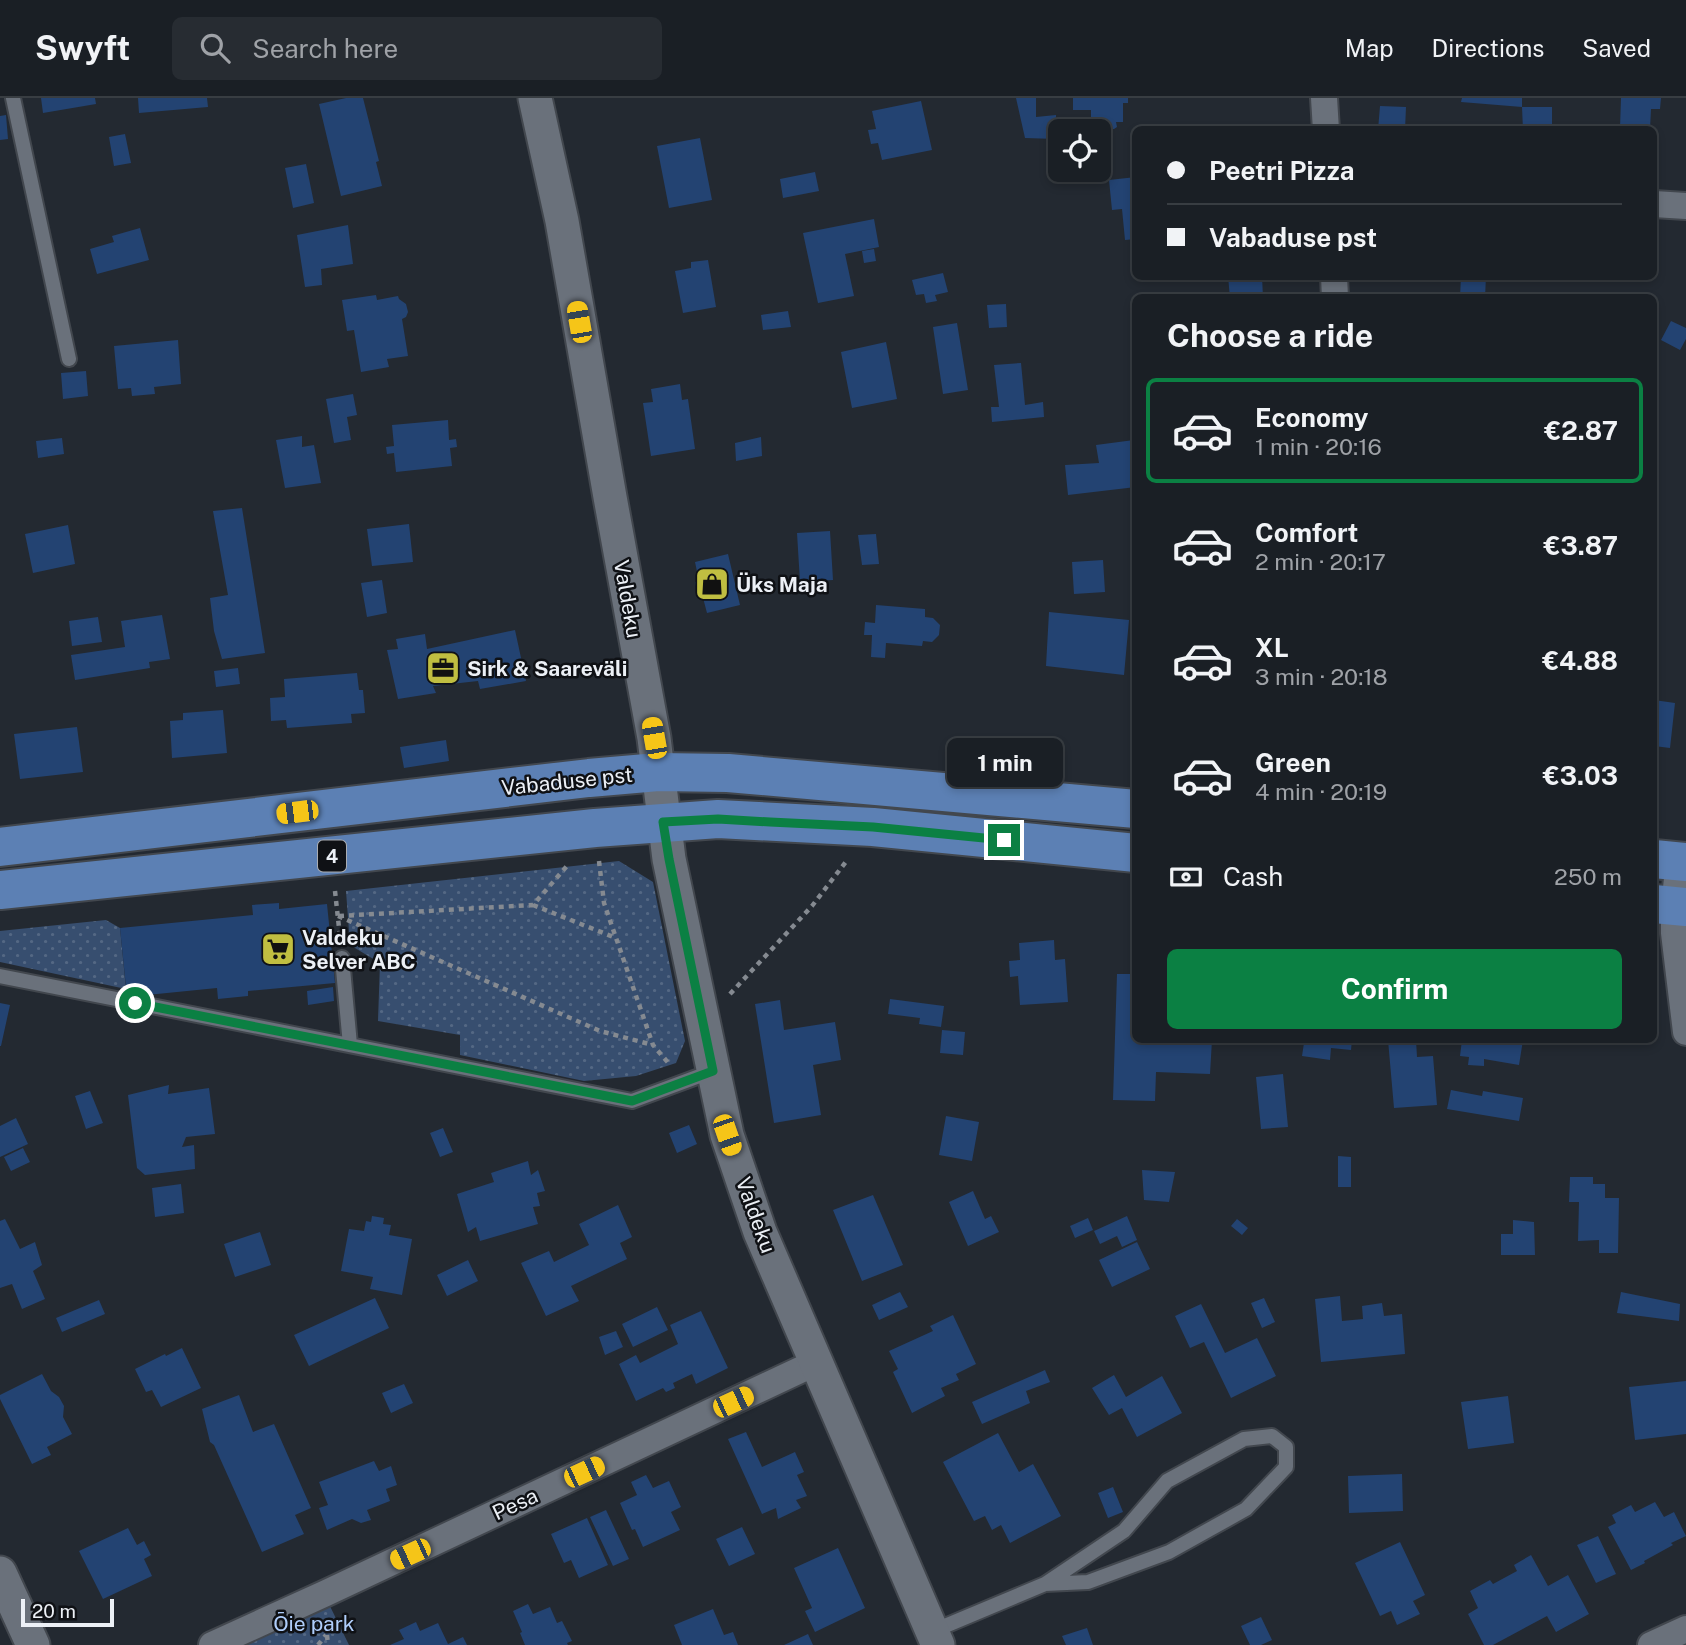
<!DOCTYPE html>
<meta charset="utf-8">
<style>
:root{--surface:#1a1f25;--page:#272c32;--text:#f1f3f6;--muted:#9fa2a7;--line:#383d42;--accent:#0b8043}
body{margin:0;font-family:"Public Sans",sans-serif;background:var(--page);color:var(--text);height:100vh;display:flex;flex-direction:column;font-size:26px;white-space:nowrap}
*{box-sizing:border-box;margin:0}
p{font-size:23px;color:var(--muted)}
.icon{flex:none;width:38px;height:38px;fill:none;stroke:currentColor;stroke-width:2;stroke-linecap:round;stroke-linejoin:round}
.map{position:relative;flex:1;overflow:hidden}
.details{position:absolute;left:1132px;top:196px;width:525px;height:749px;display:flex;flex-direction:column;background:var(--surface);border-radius:10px;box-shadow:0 4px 10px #0003,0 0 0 2px var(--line)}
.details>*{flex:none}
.banner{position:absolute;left:1132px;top:28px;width:525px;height:154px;border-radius:10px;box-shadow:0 4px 10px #0003,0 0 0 2px var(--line);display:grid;align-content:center;height:154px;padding:0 35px;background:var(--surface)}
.fabs{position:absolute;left:1048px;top:21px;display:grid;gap:14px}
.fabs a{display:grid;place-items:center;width:63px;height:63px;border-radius:10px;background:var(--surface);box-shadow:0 4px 10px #0003,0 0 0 2px var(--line);font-size:35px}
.scale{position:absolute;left:21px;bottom:18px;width:93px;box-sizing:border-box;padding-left:7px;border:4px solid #ecf0f6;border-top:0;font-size:19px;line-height:24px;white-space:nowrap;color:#ecf0f6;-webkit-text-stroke:5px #0f1115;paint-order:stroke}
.end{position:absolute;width:32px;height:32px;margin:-16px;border:9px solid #0b8043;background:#fff;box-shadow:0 0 0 4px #fff}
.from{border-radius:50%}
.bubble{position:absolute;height:49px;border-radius:10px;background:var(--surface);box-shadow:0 4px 10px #0003,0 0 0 2px var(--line);font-size:23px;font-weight:700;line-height:49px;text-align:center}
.car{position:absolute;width:21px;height:42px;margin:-21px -10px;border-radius:9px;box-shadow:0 0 5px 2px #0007;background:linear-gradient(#f5c518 24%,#345 0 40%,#f5c518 0 76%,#345 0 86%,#f5c518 0)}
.banner b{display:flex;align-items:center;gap:24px;height:66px;font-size:26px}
.banner b+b{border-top:2px solid var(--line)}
.banner i{width:18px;height:18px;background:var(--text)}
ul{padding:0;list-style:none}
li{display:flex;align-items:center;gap:21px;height:105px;margin:0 14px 10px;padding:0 21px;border:4px solid transparent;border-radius:10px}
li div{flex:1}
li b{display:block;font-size:26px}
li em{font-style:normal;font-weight:700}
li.active{border-color:var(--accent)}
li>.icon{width:63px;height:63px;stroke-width:1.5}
h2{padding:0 35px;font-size:32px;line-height:84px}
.pay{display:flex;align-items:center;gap:18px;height:77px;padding:0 35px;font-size:26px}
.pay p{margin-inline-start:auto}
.button{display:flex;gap:14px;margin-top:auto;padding:14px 35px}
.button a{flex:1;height:80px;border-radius:10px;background:var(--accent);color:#fff;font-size:28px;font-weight:700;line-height:80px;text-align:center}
header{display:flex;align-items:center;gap:42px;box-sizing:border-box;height:98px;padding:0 35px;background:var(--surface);border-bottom:2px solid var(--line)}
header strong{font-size:33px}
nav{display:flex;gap:38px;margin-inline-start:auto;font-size:24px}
.search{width:490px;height:63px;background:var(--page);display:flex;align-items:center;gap:18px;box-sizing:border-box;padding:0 24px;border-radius:10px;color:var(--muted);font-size:26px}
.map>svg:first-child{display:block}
</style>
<header>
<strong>Swyft</strong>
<div class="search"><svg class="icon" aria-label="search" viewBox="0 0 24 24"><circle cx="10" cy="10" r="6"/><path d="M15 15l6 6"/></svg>Search here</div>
<nav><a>Map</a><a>Directions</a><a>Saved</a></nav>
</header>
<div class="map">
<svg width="1686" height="1547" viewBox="0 0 1686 1547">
<defs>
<pattern id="grass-dots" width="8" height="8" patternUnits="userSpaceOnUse" patternTransform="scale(1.75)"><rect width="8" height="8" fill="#374e6f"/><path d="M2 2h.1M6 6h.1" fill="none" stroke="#546884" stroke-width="1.8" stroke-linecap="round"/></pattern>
</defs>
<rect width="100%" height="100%" fill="#232931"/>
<path fill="url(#grass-dots)" d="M619,763L653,784L685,943L676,965L636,978L584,983L460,957V937L378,923L380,865L350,847L346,793Z
M106,822L120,830L126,891L0,864V833Z
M324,1496L349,1547H212Z"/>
<path fill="#234372" d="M41,0H95L96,6L43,15Z
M138,0H207L208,9L139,15Z
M346,0H363L379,63L376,64L382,88L341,98L319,6Z
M1016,0H1036V19L1056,17V41L1025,40Z
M1073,0H1128V5H1123V24H1116L1117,29L1114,31L1101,32L1098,29V24H1091V12H1073Z
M1462,0H1522V9L1461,4Z
M1621,0H1661L1660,11H1651L1650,31L1620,30Z
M921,3L932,52L882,62L878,45L871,46L868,32L876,31L872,13Z
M1380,8L1406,9L1405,32H1378Z
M1522,9H1552V32H1523Z
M6,17L8,41L0,42V18Z
M125,36L131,65L114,68L109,39Z
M700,40L712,102L669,110L657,48Z
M306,66L314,105L293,110L285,70Z
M815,74L819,93L783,100L780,81Z
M1136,79V141L1125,142L1122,111L1112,112L1109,82Z
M874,121L879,149L845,156L854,198L818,205L803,135Z
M348,127L353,166L321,171L322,187L305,189L297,137Z
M140,130L149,162L97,176L90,151L114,144L112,138Z
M874,151L876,163L864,165L862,153Z
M708,162L716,209L683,215L675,173L691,170V164Z
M943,175L948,194L935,197L937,203L926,205L924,196L916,197L912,182Z
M1228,178H1262L1263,200H1230Z
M1461,178H1486L1485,200H1460Z
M376,197L377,202L398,198L399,201L406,206L408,214L406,219L402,221L408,258L387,261L389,269L361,274L354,232L347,233L342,202Z
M1006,206L1007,229L989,230L987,207Z
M788,213L791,229L763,232L761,217Z
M1671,223L1686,230V241L1680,252L1661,242Z
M957,225L968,292L943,296L933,229Z
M178,242L181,286L154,289L155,296L132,298L131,290L118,291L114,248Z
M886,244L897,301L852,310L841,254Z
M1021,265L1025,307L1043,304L1044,319L992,324L991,309H999L994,267Z
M86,273L88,298L63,301L61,275Z
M680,286L682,302L688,301L695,351L651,358L643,305L653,304L651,291Z
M353,296L357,317L347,319L351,342L334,345L326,301Z
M448,322L449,342L456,341L457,349L450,350L452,368L396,374L394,355L387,356L386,349L394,348L392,327Z
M302,338V349L314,347L321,385L285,390L276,342Z
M761,339L762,358L736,363L735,345Z
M62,340L64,356L38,360L36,343Z
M1134,342L1136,389L1068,397L1065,367L1099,365L1096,347Z
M242,410L265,555L222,561L214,533L210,500L228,497L213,413Z
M409,426L413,464L372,468L367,431Z
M68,427L75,466L33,475L25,436Z
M830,433L833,482L800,484L797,435Z
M876,436L879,466L862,467L858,437Z
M728,456L740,507L707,515L702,496L698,498L695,484L699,483L695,464Z
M1103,462L1105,494L1074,496L1072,464Z
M382,482L387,515L367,519L361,485Z
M876,507L925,511V519L933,520L940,527L939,537L932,544L923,543L922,548L886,545L885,560L871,559L872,537H864L865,524L875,525Z
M1049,514L1129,522L1124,577L1046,568Z
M162,517L170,561L149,564L150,570L75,582L71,557L125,549L121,523Z
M98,519L102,544L72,548L69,523Z
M515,532L526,583L480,591L478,583L433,588L436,595L398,601L387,552L398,551L396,541L425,536L427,551Z
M238,570L240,586L216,589L214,573Z
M357,575L359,592H363L365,615L351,616L352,625L287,630L286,622L271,623L270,600L285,599L284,581Z
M1654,602L1675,605L1670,650L1654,648Z
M223,612L227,655L172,660L170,623L183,622V615Z
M77,629L83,674L20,681L14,636Z
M446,642L449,663L404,670L400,649Z
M279,805V811L327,806L335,885L248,893V898L218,901L217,890L127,899L120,830L253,817L252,807Z
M1054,842L1055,862L1065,861L1068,904L1020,907L1018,878L1010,879L1009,863L1020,862L1019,845Z
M1117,876H1136V942H1212L1210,976L1156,974L1155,1003L1113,1002Z
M333,889L334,903L308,907L307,893Z
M890,901L944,908L941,929L919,926L920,920L888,916Z
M780,902L784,932L835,924L841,962L813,967L821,1017L774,1025L755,906Z
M0,905L10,907L1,948H0Z
M942,932L965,934L963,957L940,955Z
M1289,942H1352L1351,952L1331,950L1330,962L1302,958L1304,945L1289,943Z
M1388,942H1416L1417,959L1433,958L1437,1007L1394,1010Z
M1462,942H1523L1519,967L1484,961V968L1468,967L1469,959L1460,958Z
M1283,976L1288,1029L1261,1031L1256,979Z
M169,987L168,996L209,990L215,1036L186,1039L182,1049L194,1047L195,1071L145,1077L137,1070L128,997Z
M1451,992L1482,998L1483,993L1523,1000L1519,1023L1447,1011Z
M90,993L103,1025L86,1031L75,998Z
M946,1018L979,1024L972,1063L939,1057Z
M16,1020L28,1046L0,1059V1028Z
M689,1027L697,1046L677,1055L669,1035Z
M443,1030L453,1054L440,1059L430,1035Z
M23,1050L30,1064L11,1073L4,1059Z
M1338,1058L1351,1059V1089H1338Z
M528,1063L531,1077L538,1072L545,1093L537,1095L540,1108L533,1109L538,1126L480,1143L476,1129L468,1134L457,1096L494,1084L491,1075Z
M1142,1072L1175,1074L1169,1104L1144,1102Z
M1570,1079H1593V1086H1605V1100H1619L1618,1155H1599V1142L1578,1143L1579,1104H1569Z
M181,1086L184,1115L155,1119L152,1090Z
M973,1093L985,1121L991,1118L999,1134L968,1148L949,1104Z
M873,1097L903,1167L862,1183L833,1112Z
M618,1107L632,1139L620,1145L627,1161L571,1188L579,1203L546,1218L521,1165L549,1153L554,1164L589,1147L579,1126Z
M372,1118L384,1120L383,1126L391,1127L389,1137L412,1141L402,1197L370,1191L373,1179L341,1173L349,1131L364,1133L366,1123L371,1124Z
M1127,1118L1137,1142L1122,1149L1117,1138L1100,1146L1094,1133Z
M1088,1120L1093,1132L1075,1140L1070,1128Z
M5,1121L20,1151L35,1144L42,1167L33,1173L45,1201L22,1211L12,1186L0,1190V1123Z
M1237,1121L1248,1130L1242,1137L1231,1128Z
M1513,1122L1534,1124L1535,1157H1501V1136H1513Z
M260,1134L271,1167L235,1179L224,1146Z
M1137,1144L1150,1171L1112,1189L1099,1162Z
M468,1162L478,1183L447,1198L437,1177Z
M900,1194L908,1209L879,1222L872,1207Z
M1621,1194L1680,1206L1679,1223L1617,1215Z
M1340,1198L1342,1223L1363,1221L1362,1208L1382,1205L1384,1218L1402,1216L1405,1256L1321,1264L1315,1201Z
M375,1200L389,1230L309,1268L294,1237Z
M1264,1200L1275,1224L1262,1230L1251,1205Z
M99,1202L105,1216L62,1234L56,1220Z
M1201,1206L1225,1255L1257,1240L1276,1278L1231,1300L1204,1244L1190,1250L1175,1218Z
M657,1209L668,1232L633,1249L622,1226Z
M701,1213L728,1270L696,1286L692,1276L673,1285L675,1290L666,1294L663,1290L636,1303L619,1266L636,1257L640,1265L678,1246L670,1227Z
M953,1217L976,1266L956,1276L959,1282L941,1290L945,1298L912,1315L893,1274L898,1271L889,1253L933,1233L930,1228Z
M616,1233L623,1249L605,1257L599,1239Z
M182,1250L201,1290L161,1309L152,1292L146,1294L135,1271L165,1256L166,1258Z
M1045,1272L1050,1284L1026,1293L1030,1305L982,1326L972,1304Z
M42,1276L51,1293L59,1299L64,1308L63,1319L72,1336L47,1349L51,1357L32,1366L0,1301V1297Z
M1114,1277L1126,1299L1162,1278L1182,1315L1137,1339L1122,1310L1109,1317L1092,1290Z
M1686,1283V1336L1635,1342L1629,1289Z
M404,1286L413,1305L391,1315L382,1295Z
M239,1297L253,1334L274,1326L311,1410L295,1417L304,1436L262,1454L214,1347L210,1344L202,1311Z
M1508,1298L1514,1345L1468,1351L1461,1304Z
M746,1334L762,1369L795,1354L804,1374L797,1377L807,1398L796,1402L801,1410L778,1421L776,1410L762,1416L728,1341Z
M998,1335L1019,1374L1033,1366L1061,1418L1010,1445L1001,1427L992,1432L985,1418L974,1423L943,1364Z
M374,1363L379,1373L391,1368L397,1387L386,1391L390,1403L367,1412L371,1422L361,1425L352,1421L327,1432L319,1410L328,1407L319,1384Z
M1402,1376L1403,1413L1349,1415L1348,1378Z
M646,1377L653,1390L669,1383L681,1409L671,1414L680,1432L643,1449L635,1431L632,1432L620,1405L637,1397L631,1384Z
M1113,1389L1123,1414L1108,1420L1098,1395Z
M1655,1404L1664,1419L1674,1414L1686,1438L1671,1445L1673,1447L1644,1463L1645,1465L1631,1472L1608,1429L1616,1425L1612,1417L1631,1407L1635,1414Z
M606,1412L629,1461L613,1468L590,1419Z
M587,1420L608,1467L579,1480L571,1462L564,1465L551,1436Z
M742,1429L755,1456L729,1468L716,1441Z
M128,1430L137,1447L144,1443L151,1457L144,1461L152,1478L103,1501L79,1453Z
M1598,1438L1616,1476L1596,1485L1577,1447Z
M1400,1444L1425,1497L1413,1503L1420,1516L1397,1527L1391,1513L1380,1518L1355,1465Z
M838,1450L865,1510L815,1534L805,1513L812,1510L794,1470Z
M1531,1457L1548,1488L1568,1477L1589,1516L1556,1534L1547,1518L1493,1547H1484L1468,1516L1478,1510L1470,1493L1490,1482L1493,1486L1517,1473L1514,1467Z
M528,1506L533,1516L550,1509L557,1525L562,1523L572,1543L567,1545L568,1547H525L520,1535L522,1534L513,1513Z
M713,1511L724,1537L733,1534L738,1547H682L674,1527Z
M1261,1519L1272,1542L1261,1547H1250L1241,1528Z
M416,1524L420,1533L438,1525L448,1546L463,1539L467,1547H390L404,1541L399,1532Z
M1087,1530L1093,1547H1066L1062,1538Z
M808,1536L813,1547H784Z"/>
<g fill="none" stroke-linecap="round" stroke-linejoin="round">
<g stroke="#42474e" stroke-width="18">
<path id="service" d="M13,0L69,261
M342,860L350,947
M0,878L632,1003L713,973
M933,1533L1045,1486L1088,1484L1169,1454L1246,1411L1286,1369V1349L1272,1338L1244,1341L1167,1383L1124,1433L1045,1486"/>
</g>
<g stroke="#42474e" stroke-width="30">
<path id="minor" d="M1324,0L1326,32
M1654,106L1686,108
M1334,178L1335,200
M1679,763L1674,808V835L1686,934
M212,1547L324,1496L817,1264
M1651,1547L1686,1531"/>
</g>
<g stroke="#42474e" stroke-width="37">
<path id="tertiary" d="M535,0L562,123L610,399L654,640L669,761L727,1037L760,1134L938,1547
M0,1475L33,1547"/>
</g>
<g stroke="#42474e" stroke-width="42">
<path id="trunk" d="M0,749L589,680L658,674L728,675L1136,711
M1654,761L1686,764
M0,792L595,730L718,721L873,729L1136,755
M1654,806L1686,809"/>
</g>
<path stroke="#858a91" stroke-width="4.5" stroke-dasharray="5 5" stroke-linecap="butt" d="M599,763L604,805L653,947L670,967
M335,793L340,839
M533,807L616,840
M338,818L600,933L653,947
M339,818L533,807L567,768
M730,896L812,808L848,761
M326,1527L328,1547
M318,1547L326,1537"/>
<use href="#service" stroke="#6a717b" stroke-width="14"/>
<use href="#minor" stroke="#6a717b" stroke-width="26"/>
<use href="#tertiary" stroke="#6a717b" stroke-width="33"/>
<use href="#trunk" stroke="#5c80b4" stroke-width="38"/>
</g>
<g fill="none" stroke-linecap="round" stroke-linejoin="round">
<path stroke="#0b8043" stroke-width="9" d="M135,905L632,1003L713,973L669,761L663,724L718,721L770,724L873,729L1004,742"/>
</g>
<defs>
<g id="shop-square" transform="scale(1.75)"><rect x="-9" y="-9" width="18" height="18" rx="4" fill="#c0be41" stroke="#0f1115"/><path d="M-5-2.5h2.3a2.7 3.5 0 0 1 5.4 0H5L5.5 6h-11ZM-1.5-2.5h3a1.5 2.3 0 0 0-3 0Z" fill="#111"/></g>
<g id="office-square" transform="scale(1.75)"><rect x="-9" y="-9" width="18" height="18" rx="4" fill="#c0be41" stroke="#0f1115"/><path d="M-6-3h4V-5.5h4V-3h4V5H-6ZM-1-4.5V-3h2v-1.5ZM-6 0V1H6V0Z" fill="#111"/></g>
<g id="supermarket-square" transform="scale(1.75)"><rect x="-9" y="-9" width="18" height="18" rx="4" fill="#c0be41" stroke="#0f1115"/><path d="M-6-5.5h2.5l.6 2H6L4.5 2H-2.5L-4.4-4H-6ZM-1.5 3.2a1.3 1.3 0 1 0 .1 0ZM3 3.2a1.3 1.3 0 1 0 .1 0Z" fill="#111"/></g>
</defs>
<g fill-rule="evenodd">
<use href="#shop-square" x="712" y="486"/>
<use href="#office-square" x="443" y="570"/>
<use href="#supermarket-square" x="278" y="851"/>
</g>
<g text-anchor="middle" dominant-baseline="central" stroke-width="5" stroke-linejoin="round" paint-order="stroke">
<rect fill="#0f1115" stroke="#aaadb2" stroke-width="2" x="318" y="742.5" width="28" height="31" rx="5"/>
<g font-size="19" font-weight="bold" fill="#ecf0f6">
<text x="332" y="758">4</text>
</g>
<g font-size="21" font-weight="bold" fill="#ecf0f6" stroke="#0f1115" text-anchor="start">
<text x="736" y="486">Üks Maja</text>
<text x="467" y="570">Sirk &amp; Saareväli</text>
<text x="302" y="839">Valdeku<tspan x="302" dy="24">Selver ABC</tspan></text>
</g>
<g font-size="21" fill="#ecf0f6" stroke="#0f1115">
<text transform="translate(628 501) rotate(80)">Valdeku</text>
<text transform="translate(567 683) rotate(-6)">Vabaduse pst</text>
<text transform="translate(756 1117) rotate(70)">Valdeku</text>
<text transform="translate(515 1406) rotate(-25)">Pesa</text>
</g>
<g font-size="21" fill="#afcdfa" stroke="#0f1115">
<text x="314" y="1525">Õie park</text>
</g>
</g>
</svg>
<div class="fabs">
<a><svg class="icon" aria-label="locate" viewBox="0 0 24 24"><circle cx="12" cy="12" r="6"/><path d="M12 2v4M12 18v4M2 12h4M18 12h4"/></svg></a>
</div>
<div class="scale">20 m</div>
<i class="end from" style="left:135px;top:905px"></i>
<i class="end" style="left:1004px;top:742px"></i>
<div class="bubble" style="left:947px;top:640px;width:116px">1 min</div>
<i class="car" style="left:579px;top:224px;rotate:350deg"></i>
<i class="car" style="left:654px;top:640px;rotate:350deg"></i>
<i class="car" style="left:297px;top:714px;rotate:263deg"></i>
<i class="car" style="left:727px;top:1037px;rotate:161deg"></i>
<i class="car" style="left:733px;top:1304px;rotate:65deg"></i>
<i class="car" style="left:584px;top:1374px;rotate:65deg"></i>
<i class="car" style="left:410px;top:1456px;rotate:245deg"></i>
<div class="banner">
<b><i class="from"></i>Peetri Pizza</b>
<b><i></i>Vabaduse pst</b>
</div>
<section class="details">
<h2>Choose a ride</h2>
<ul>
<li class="active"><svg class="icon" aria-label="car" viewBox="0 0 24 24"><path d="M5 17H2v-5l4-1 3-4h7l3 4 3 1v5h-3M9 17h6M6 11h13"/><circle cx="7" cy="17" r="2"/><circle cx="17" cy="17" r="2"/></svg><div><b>Economy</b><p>1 min · 20:16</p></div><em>€2.87</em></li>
<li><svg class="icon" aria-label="car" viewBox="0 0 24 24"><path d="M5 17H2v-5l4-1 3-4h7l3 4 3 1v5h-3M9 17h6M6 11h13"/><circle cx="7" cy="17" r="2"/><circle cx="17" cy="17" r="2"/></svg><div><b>Comfort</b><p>2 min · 20:17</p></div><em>€3.87</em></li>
<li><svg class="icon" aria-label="car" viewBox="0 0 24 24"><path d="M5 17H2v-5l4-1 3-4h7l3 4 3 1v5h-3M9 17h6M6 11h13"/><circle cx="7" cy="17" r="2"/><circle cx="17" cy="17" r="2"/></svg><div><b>XL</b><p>3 min · 20:18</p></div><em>€4.88</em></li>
<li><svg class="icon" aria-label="car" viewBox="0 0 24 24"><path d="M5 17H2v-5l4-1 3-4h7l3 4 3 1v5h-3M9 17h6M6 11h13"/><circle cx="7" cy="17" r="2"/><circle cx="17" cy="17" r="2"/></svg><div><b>Green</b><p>4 min · 20:19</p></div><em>€3.03</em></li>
</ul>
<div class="pay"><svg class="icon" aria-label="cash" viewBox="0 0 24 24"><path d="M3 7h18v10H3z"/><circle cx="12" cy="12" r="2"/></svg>Cash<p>250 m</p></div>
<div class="button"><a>Confirm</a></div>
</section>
</div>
